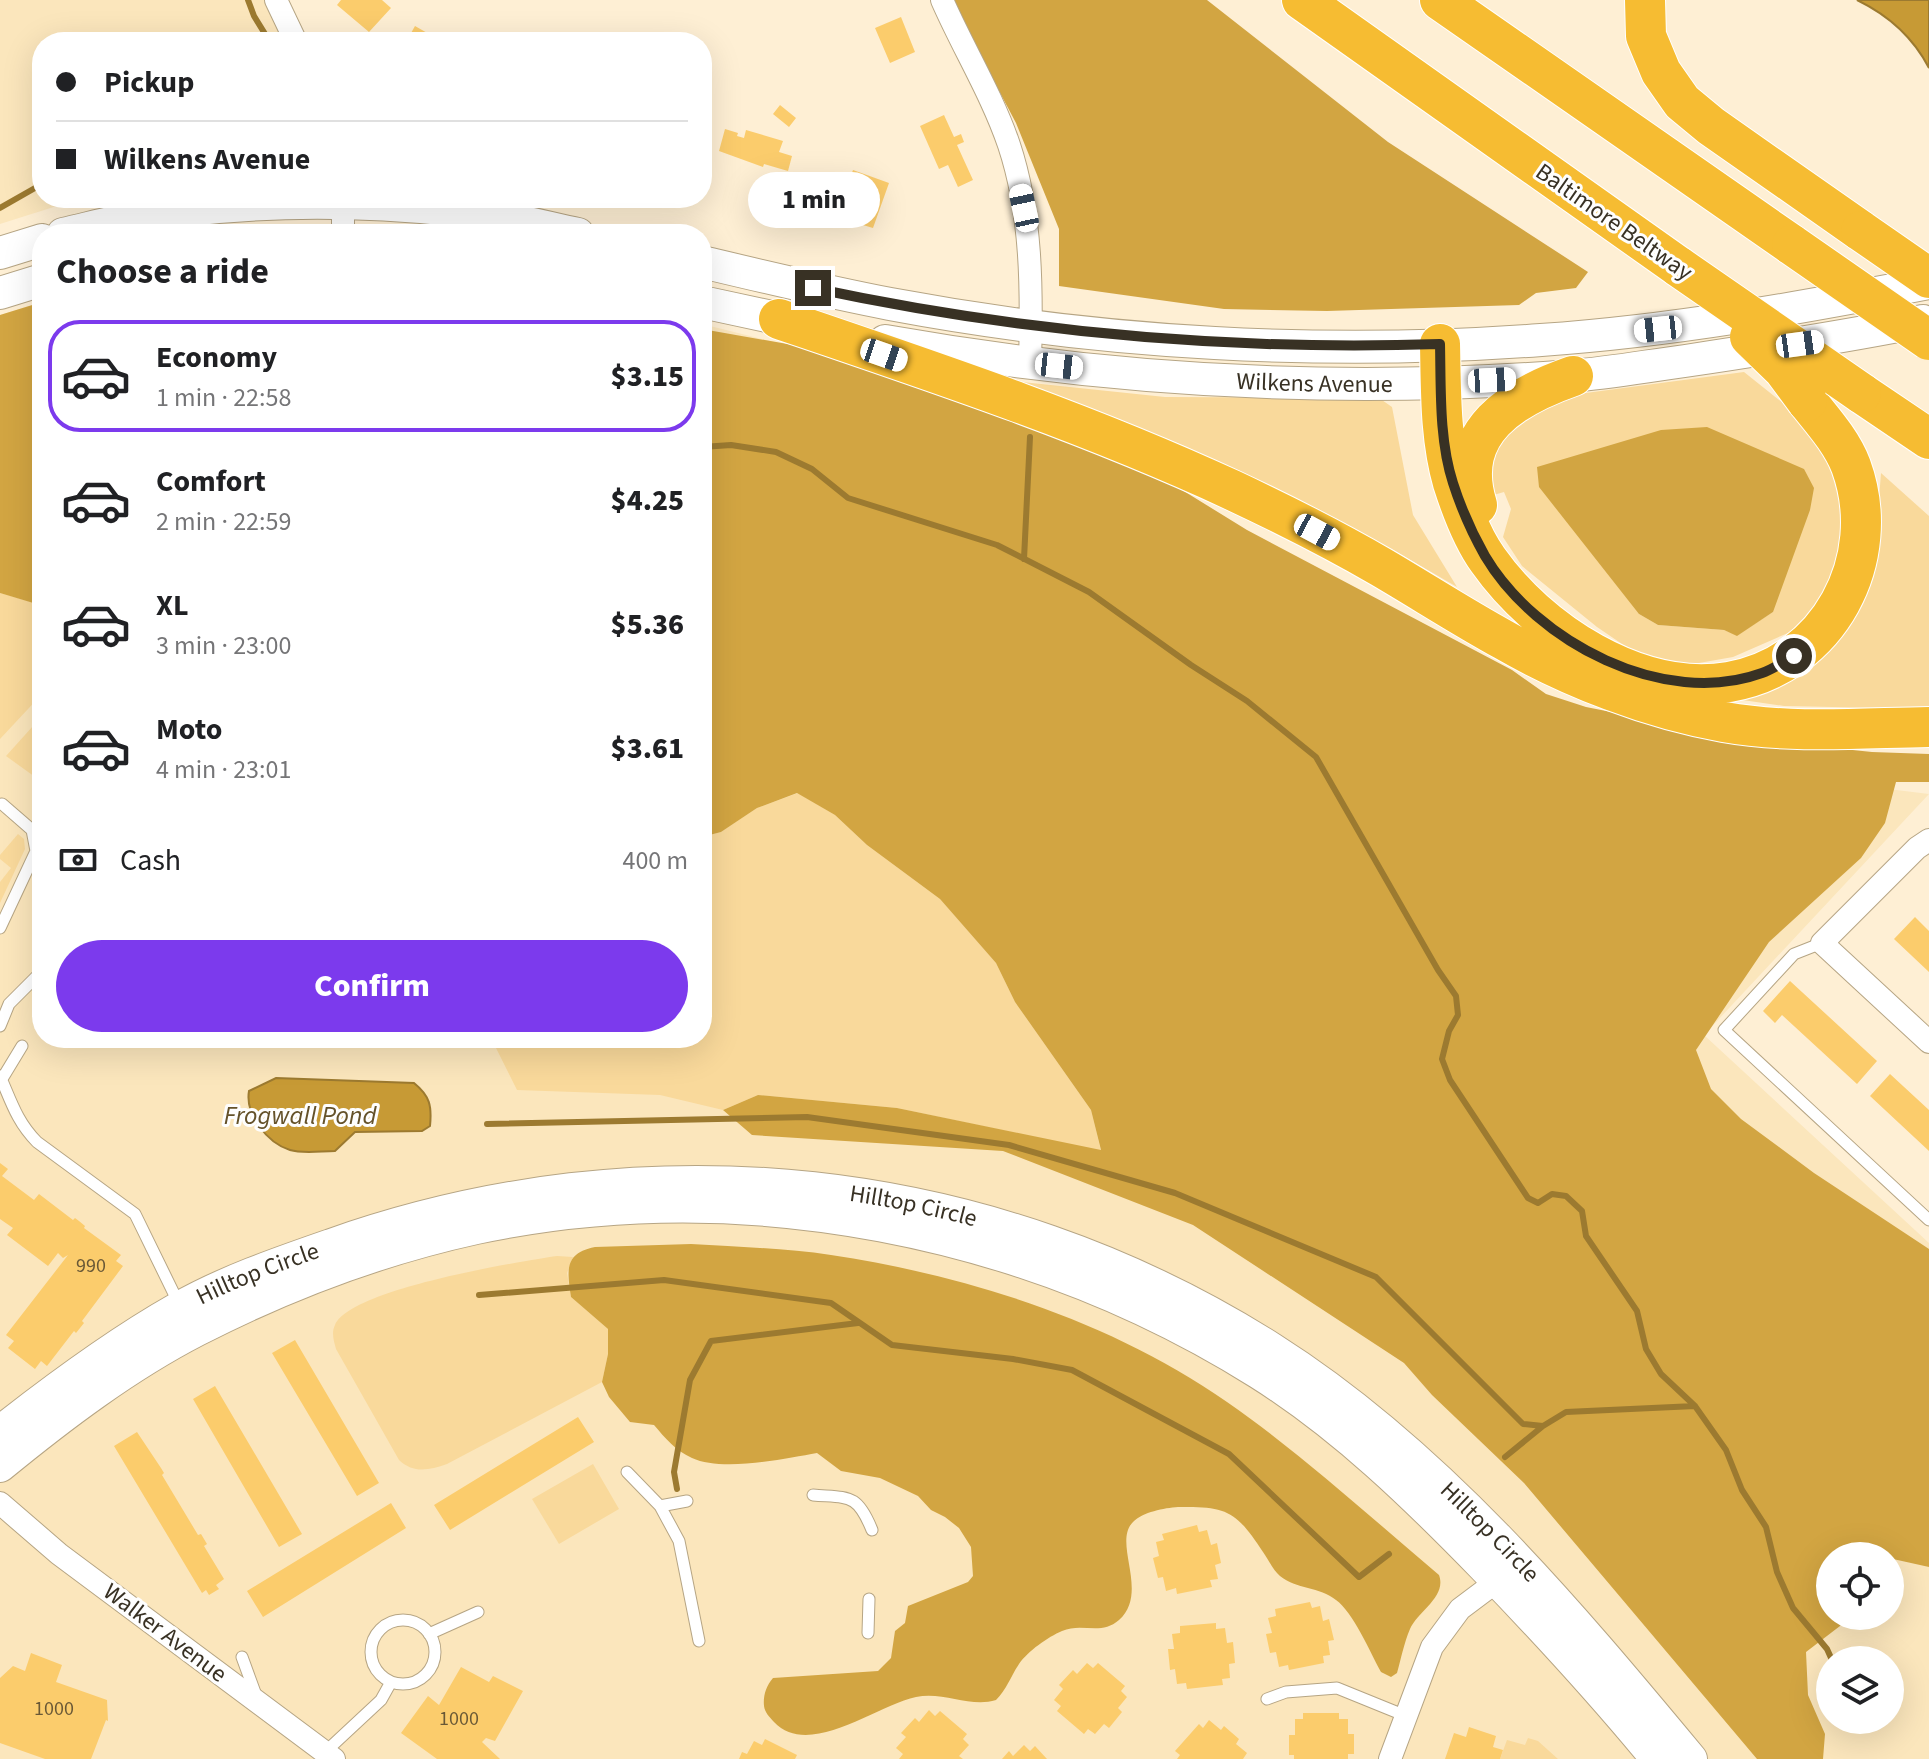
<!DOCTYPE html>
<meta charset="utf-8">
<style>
:root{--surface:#fff;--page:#f2f2f2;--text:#202124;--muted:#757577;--line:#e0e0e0;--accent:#7c3aed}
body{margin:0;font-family:"Source Sans 3",sans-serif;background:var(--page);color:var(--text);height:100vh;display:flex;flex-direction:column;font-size:30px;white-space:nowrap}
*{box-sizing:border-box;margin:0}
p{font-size:26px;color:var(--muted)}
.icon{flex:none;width:44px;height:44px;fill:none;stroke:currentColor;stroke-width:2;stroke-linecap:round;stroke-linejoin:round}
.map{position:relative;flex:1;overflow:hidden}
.details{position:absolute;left:32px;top:224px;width:680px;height:824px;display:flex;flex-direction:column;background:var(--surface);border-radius:32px;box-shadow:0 8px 32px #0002}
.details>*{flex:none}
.top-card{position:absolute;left:32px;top:32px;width:680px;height:176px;border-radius:32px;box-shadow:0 8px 32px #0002;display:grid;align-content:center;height:176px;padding:0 24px;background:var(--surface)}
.buttons{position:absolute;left:1816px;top:1542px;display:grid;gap:16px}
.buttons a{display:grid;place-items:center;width:88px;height:88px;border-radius:50%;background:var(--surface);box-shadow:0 8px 32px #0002;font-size:40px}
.end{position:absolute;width:36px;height:36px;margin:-18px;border:10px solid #383124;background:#fff;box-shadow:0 0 0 4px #fff}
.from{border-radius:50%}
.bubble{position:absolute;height:56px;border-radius:28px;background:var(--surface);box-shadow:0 8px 32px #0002;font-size:26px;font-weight:800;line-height:56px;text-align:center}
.car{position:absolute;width:24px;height:48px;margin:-24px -12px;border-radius:10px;box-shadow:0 0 6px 2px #0007;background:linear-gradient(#fff 24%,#345 0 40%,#fff 0 76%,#345 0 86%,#fff 0)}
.top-card b{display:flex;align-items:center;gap:28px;height:76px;font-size:30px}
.top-card b+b{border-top:2px solid var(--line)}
.top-card i{width:20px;height:20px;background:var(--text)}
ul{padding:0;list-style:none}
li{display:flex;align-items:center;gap:24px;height:112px;margin:0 16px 12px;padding:0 8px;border:4px solid transparent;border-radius:32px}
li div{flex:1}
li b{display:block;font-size:30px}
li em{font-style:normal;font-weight:800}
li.on{border-color:var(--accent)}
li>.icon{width:72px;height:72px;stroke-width:1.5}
h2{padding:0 24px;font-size:36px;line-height:96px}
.pay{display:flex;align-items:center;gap:20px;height:88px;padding:0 24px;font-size:30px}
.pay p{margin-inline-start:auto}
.primary-button{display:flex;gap:16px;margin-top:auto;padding:16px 24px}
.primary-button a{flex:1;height:92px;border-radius:48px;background:var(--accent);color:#fff;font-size:32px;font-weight:800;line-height:92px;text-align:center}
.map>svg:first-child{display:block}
</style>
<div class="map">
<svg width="1929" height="1759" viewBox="0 0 1929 1759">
<rect width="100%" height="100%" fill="#feefd4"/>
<path fill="#fbe6bc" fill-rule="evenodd" d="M0,0H264L285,42H42V198H99L60,205L0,224Z
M42,302V1038H702V324L845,360L828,408L1718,768L1929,794L1704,1035L1929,1243V1759H0V315ZM1830,1556H1890V1616H1830ZM1830,1660H1890V1720H1830Z"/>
<path fill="#f9d99b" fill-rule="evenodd" d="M1744,372L1818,431L1848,502L1846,550L1817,610L1788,633L1733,657L1682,666L1647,661L1597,627L1522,566L1503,537L1511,509L1504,492L1483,498L1484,455L1548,398ZM1773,612L1737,635L1724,630L1658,625L1639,614Z
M1022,382L1165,397L1379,398L1392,407L1413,515L1457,587L1395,551L1187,447Z
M1881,473L1929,516V709L1784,706L1654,687L1796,675L1878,512Z
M0,593L42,605V694L0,739Z
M42,716V782L6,756Z
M798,793L835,815L867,845L940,899L996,963L1015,1002L1091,1110L1101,1151L897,1108L758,1095L723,1110L660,1095L517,1090L494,1044L497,1038H702V837L721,832L757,808Z
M18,834L24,839L25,849L0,903V882L11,868L0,859V855Z
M557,1256L573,1257L567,1273L571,1297L608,1329V1354L602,1382L447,1464C429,1470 414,1474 399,1460L336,1349C334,1341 331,1333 335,1325C350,1289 517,1262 557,1256Z
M593,1464L619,1509L559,1544L532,1499Z
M1528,1738L1538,1741L1558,1759H1500L1507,1740L1525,1745Z"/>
<path fill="#d2a542" d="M951,0H1207L1388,142L1588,272L1576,288L1536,293L1519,305L1327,311L1224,309L1059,286V229L1016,123Z
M42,302V605H40L0,593V315Z
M702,329L816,349L1093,450L1174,485L1247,530L1512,670L1546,694L1586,707L1747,739L1872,752L1929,754V782H1896L1885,823L1861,858L1769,942L1696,1050L1711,1089L1741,1119L1814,1173L1929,1249V1567L1893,1559L1890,1562V1556H1830V1616H1848L1840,1626L1806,1652L1808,1695L1825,1734L1823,1759H1757L1524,1483L1432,1395L1404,1363L1193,1225L1003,1151L752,1135L723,1110L758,1095L897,1108L1101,1150L1091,1110L1015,1002L996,963L940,899L867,845L835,815L797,793L757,808L721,832L702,837Z
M1707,427L1804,469L1814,488L1810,510L1773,612L1737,636L1724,630L1658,625L1639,614L1539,487L1537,467L1661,430Z
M691,1244C738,1247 785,1248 831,1255C969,1276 1111,1321 1227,1402C1302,1454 1369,1516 1439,1575C1447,1597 1418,1611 1410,1629C1404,1643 1401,1659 1397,1673L1391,1677L1381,1672C1370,1652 1353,1612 1336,1600C1320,1587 1296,1589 1280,1576C1273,1570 1268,1559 1263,1552C1236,1511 1227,1506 1178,1507C1164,1508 1143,1512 1133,1522C1112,1543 1150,1592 1119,1620C1101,1636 1082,1622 1062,1631C1048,1637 1028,1651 1019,1664C1011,1676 1007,1689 996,1700C970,1708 943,1691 916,1697C875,1706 809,1759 774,1722C769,1716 765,1713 764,1706C763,1696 766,1686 773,1678L878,1671L891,1658L895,1631L905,1623L908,1606L968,1582L973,1576L971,1547L959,1528L945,1517L931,1510L918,1496L880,1478L841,1471L817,1453C784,1459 722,1472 692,1458C676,1451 665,1438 654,1425L630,1422L609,1397L602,1382L608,1354V1329L571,1297C567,1271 564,1253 595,1247Z"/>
<path fill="#c79a35" stroke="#9c7a30" stroke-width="2" d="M1857,0H1929V68C1913,37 1888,15 1857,0Z
M276,1078L414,1083C430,1096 432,1106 430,1126L422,1131L355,1132L335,1151C321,1151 303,1154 290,1150C267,1143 245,1114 249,1091Z"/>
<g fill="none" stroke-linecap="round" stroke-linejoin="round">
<path stroke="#9c7a30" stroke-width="6" d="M248,0L254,16L270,42
M0,208L42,184
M702,447L731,445L776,452L812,469L848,498L997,545L1089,592L1191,665L1247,701L1316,757L1438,970L1456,996L1458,1015L1449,1031L1442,1059L1450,1080L1528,1198L1538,1203L1552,1194L1566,1196L1582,1211L1586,1236L1637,1311L1646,1349L1661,1374L1695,1406L1726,1450L1742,1490L1766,1527L1777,1572L1793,1608L1827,1649L1832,1660
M1024,559L1030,437
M487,1124L807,1117L1009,1145L1175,1193L1376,1277L1523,1424L1543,1426L1566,1412L1695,1406
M479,1295L664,1280L831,1303L892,1345L1013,1359L1072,1370L1229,1454L1359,1577L1389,1554
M1505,1457L1543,1426
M677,1489L674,1472L690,1380L711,1341L858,1323"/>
</g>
<path fill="#fbcc6c" d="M341,0H382L391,8L369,32L337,5Z
M901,17L915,52L890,63L875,28Z
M415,26L429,34L425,42H406Z
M780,105L796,118L789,127L773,114Z
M944,115L954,137L961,134L964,142L957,145L973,180L958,187L948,165L939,169L920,126Z
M725,129L738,133L737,136L744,138L746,130L783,141L779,152L792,156L788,171L764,164L763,167L719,151Z
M853,170L889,183L873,228L846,220L847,218L836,214Z
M1915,917L1929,931V972L1894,939Z
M1790,981L1877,1061L1857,1084L1782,1015L1775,1023L1763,1011Z
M1890,1074L1929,1110V1151L1870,1096Z
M0,1163L8,1169L2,1176L34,1200L39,1194L73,1220L75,1218L79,1221L85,1226L84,1228L121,1255L116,1261L123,1266L82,1321L84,1323L76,1333L74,1331L47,1366L41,1361L35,1369L8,1348L14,1341L6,1335L68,1255L63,1258L58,1253L48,1266L7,1235L13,1228L0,1219Z
M295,1340L379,1483L357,1496L272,1353Z
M215,1386L302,1534L279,1547L193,1399Z
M578,1417L594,1442L450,1530L434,1505Z
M137,1432L161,1468L164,1473L162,1475L198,1535L201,1534L207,1544L204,1546L224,1579L216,1585L219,1589L209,1595L206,1590L202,1593L114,1446Z
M391,1503L406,1528L263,1617L247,1591Z
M1197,1525L1199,1532L1207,1530L1211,1545L1217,1543L1221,1563L1215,1565L1218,1579L1210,1580L1212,1587L1177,1594L1176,1588L1166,1591L1163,1577L1158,1578L1153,1558L1159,1556L1156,1542L1164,1540L1162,1534Z
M1310,1602L1312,1608L1320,1606L1323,1621L1329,1619L1334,1640L1328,1641L1330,1655L1323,1656L1324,1663L1289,1670L1288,1665L1279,1667L1276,1652L1270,1653L1266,1634L1272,1633L1268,1618L1276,1616L1275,1609Z
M1216,1623V1629L1225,1628L1227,1643L1233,1642L1235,1663L1229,1664L1230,1678L1222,1679L1223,1685L1187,1689L1186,1683L1177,1684L1175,1669L1170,1670L1168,1649H1174L1172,1634L1180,1633V1626Z
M31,1653L62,1665L56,1682L107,1700L108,1721L106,1720L91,1759H45L0,1743V1678L13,1666L25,1671Z
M1087,1663L1093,1668L1098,1663L1125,1686L1121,1691L1127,1697L1118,1708L1122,1712L1109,1728L1104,1724L1095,1734L1088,1729L1084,1734L1057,1711L1061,1706L1054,1700L1063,1689L1059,1685L1073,1670L1077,1674Z
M461,1667L489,1682L493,1676L523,1691L495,1741L486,1738L482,1742L500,1759H437L401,1733L428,1696L439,1705Z
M929,1710L935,1716L940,1711L967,1734L963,1739L969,1745L959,1756L963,1759H899L903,1754L896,1748L906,1737L901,1733L915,1718L919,1722Z
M1303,1713H1339V1719H1348V1734H1354V1754H1348V1759H1294V1755H1289V1735H1295V1719H1303Z
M1209,1720L1221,1730L1224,1726L1239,1739L1236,1744L1247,1753L1243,1759H1177L1180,1755L1175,1751L1199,1724L1203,1728Z
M1469,1727L1496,1736L1493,1747L1503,1750L1500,1759H1445L1454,1733L1466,1737Z
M765,1739L797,1755L795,1759H739L742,1752L747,1754L754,1741L762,1745Z
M1024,1745L1030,1751L1035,1746L1047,1759H1002L1009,1751L1013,1756Z"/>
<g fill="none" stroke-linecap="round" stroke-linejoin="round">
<g stroke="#b6a584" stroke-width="13">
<path id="lane" d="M0,928L36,851L32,830L2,804
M1822,943L1794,954L1724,1030L1929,1220
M0,1026L9,1004L42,971
M0,1076C11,1101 17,1122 37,1142L135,1214L180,1306
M2,1079L22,1046
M627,1472L660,1506L679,1541L699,1641
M813,1495C849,1498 857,1493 872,1530
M660,1506L687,1501
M371 1652a32 32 0 1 1 64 0a32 32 0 1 1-64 0Z
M868,1633L869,1599
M429,1634L478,1612
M242,1657L257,1698
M1267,1699L1286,1692L1337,1688L1406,1716
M323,1754L381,1700L391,1682"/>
</g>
<g stroke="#b6a584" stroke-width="24">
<path id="street" d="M276,0L296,42
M942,0C963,48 992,95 1009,145C1032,214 1032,291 1030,363
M343,198V234
M1929,840L1917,848L1822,943L1929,1042
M0,1503L59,1554L334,1759
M1390,1759L1432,1647L1460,1609L1508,1573"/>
</g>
<g stroke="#b6a584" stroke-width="34">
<g id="secondary">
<path d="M63,234C86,229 110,222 134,218C238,200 347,199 452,210C494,214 536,225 578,234"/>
<path d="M0,253L42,240"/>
<path d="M702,262C765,277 827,292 890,304C1103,344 1326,356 1541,340C1672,331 1800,308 1929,283"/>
<path d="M0,293L42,280"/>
<path d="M702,302L800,323"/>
<path id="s1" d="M885,341C1111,381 1342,394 1571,376C1609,373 1647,366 1685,361C1765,349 1844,337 1923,321"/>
<path id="s2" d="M0,1432C56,1388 115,1344 177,1309C224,1282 279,1263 331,1245C645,1134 990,1170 1272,1349C1436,1453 1568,1611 1691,1759"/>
<path d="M0,1466C61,1416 127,1366 197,1330C285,1285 380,1249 476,1228C743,1172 1029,1229 1259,1373C1343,1426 1415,1496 1484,1567C1544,1629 1602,1692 1657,1759"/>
</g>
</g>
<g stroke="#fff" stroke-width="42">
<path id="highway" d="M1302,0L1679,267
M1440,0L1792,245
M1645,0L1646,36L1661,72L1682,102L1711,126L1861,231
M779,319C932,371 1085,422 1232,490C1283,514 1333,539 1381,567C1422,591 1462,617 1504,640C1570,678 1650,709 1724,722C1791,734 1862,728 1929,727
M1440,344C1441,389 1440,439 1453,483C1461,508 1472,538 1488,560C1538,631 1638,697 1729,682C1829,665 1885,559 1851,466C1842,442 1823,421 1807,401
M1861,393L1929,439
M1477,505C1454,431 1513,397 1573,376"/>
</g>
<use href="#lane" stroke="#fff" stroke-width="11"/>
<use href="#street" stroke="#fff" stroke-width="22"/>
<use href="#secondary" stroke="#fff" stroke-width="32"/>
<use href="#highway" stroke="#f6bc32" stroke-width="40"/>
<g stroke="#fff" stroke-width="42" stroke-linecap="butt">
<path id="highway-bridge" d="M1861,231L1929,278
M1792,245L1929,340
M1679,267L1861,393
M1750,337L1784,370L1807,401"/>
</g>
<use href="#highway-bridge" stroke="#f6bc32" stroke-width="40"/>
</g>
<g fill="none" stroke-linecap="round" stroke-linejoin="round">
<path stroke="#383124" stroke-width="10" d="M813,288C1019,332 1230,351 1440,344C1441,389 1439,440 1453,483C1461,508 1472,533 1485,556C1536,642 1664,709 1762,673C1773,669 1784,662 1794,656"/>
</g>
<g text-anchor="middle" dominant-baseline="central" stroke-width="6" stroke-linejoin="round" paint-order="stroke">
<g font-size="20" fill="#695836">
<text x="91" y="1266">990</text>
<text x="54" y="1709">1000</text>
<text x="459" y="1719">1000</text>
</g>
<g font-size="24" fill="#383124" stroke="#fefefe">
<text transform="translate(1614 222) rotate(35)">Baltimore Beltway</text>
<text stroke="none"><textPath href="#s1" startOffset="432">Wilkens Avenue</textPath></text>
<text stroke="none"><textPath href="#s2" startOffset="974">Hilltop Circle</textPath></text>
<text stroke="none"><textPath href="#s2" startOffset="304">Hilltop Circle</textPath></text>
<text stroke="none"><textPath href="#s2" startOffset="1648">Hilltop Circle</textPath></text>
<text transform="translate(165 1633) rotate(37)">Walker Avenue</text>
</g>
<g font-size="26" font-style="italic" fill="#65522a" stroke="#fefefe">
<text x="300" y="1115">Frogwall Pond</text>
</g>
</g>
</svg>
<div class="buttons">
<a><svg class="icon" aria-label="locate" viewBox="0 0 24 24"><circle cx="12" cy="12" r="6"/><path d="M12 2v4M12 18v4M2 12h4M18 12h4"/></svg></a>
<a><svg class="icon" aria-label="layers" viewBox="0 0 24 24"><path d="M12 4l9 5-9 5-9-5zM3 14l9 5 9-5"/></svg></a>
</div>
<i class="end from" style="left:1794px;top:656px"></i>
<i class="end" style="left:813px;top:288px"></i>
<div class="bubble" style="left:748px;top:172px;width:132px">1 min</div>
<i class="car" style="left:1024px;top:208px;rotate:348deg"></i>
<i class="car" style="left:1658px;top:329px;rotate:264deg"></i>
<i class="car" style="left:1800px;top:344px;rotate:82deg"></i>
<i class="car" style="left:884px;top:355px;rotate:109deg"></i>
<i class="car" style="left:1059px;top:366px;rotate:96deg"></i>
<i class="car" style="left:1492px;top:380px;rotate:87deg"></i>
<i class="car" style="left:1317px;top:532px;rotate:118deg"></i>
<div class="top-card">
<b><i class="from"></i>Pickup</b>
<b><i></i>Wilkens Avenue</b>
</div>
<section class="details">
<h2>Choose a ride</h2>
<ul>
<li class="on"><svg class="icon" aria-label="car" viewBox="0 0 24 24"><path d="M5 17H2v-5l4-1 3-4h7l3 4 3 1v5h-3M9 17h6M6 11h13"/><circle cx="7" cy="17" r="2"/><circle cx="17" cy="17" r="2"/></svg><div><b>Economy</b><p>1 min · 22:58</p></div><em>$3.15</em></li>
<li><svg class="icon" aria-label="car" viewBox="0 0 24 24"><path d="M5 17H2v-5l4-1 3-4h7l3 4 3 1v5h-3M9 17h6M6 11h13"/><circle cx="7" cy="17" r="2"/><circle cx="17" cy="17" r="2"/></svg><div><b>Comfort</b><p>2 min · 22:59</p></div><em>$4.25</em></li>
<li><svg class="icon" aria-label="car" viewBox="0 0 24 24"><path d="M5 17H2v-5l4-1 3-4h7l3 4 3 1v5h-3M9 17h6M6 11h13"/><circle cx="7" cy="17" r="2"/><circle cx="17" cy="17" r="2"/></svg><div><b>XL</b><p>3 min · 23:00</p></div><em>$5.36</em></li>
<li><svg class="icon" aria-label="car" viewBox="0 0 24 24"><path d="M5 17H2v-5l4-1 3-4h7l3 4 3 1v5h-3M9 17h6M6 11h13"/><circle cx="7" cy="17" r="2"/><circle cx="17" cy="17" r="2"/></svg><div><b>Moto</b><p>4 min · 23:01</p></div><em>$3.61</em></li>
</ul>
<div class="pay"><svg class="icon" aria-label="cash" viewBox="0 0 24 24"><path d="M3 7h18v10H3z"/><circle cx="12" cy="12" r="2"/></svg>Cash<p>400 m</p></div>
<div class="primary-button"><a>Confirm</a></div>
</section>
</div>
